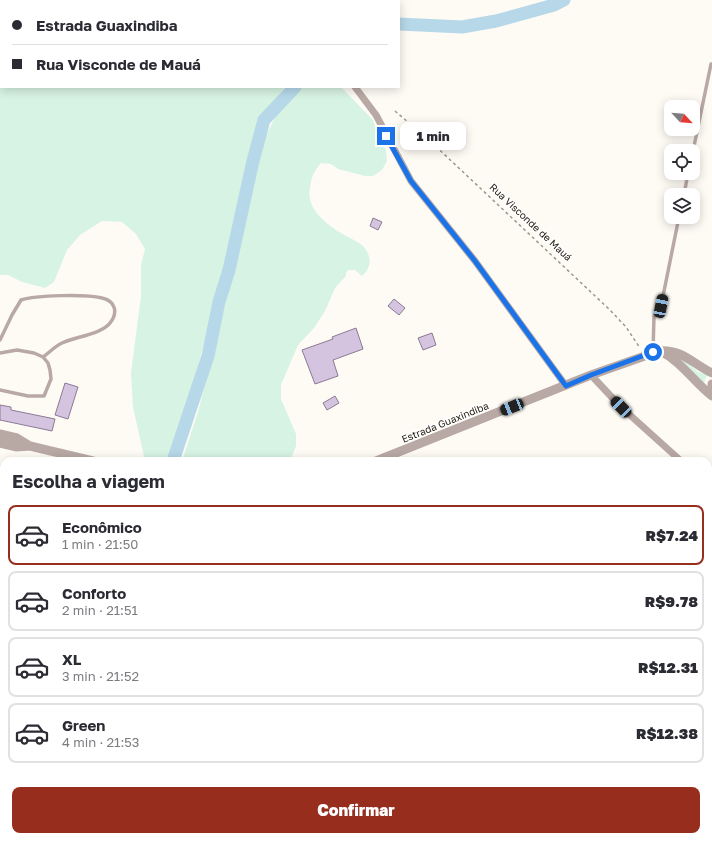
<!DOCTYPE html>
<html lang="pt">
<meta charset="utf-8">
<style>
:root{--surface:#fff;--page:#f2f2f3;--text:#2b2b33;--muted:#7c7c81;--line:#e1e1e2;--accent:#972d1d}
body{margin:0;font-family:"Golos Text",sans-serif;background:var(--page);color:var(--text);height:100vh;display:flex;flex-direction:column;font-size:15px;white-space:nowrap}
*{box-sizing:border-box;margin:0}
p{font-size:13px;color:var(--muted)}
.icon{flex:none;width:22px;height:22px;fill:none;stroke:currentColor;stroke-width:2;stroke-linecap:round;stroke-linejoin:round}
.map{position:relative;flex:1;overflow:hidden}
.side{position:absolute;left:0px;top:457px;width:712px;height:384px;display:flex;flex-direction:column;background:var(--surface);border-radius:12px 12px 0 0;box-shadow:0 2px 10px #0003}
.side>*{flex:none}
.guide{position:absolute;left:0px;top:0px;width:400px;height:88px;box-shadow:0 2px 10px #0003;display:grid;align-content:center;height:88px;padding:0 12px;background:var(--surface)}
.needle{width:26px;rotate:116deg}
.fabs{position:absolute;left:664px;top:100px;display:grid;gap:8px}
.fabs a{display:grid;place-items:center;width:36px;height:36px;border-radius:8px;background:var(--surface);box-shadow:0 2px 10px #0003;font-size:20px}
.end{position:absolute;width:18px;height:18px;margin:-9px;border:5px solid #1a73e8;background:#fff;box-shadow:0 0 0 2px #fff}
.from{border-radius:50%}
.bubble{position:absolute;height:28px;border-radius:8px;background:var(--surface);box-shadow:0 2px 10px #0003;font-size:13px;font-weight:800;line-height:28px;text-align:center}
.car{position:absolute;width:12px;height:24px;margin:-12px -6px;border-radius:5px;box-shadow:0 0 3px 1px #0007;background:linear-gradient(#222 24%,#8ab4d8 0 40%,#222 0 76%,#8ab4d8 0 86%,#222 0)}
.guide b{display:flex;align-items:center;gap:14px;height:38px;font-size:15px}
.guide b+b{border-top:1px solid var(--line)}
.guide i{width:10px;height:10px;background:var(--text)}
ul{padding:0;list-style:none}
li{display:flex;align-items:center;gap:12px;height:60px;margin:0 8px 6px;padding:0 4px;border:2px solid var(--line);border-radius:8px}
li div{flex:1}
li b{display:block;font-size:15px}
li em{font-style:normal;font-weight:800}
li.active{border-color:var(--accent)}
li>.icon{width:36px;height:36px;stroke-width:1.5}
h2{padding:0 12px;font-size:18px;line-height:48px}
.cta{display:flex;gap:8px;margin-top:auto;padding:8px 12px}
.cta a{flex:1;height:46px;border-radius:8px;background:var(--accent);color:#fff;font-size:16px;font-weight:800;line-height:46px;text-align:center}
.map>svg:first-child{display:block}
</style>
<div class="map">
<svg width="712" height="841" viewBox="0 0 712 841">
<rect width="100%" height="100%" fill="#fefbf5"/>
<path fill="#d7f3e3" d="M0,0L264,1H1V87H285L268,108L255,144L225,266L192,388L167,461H145L133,407L131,373L141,296V265L145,249L136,234L122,222L102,221L80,235L67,250L54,282L45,288L22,282L8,275H0Z
M301,87H341L373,120L379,138L386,150L387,161L382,170L373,176H365L338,169L331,164L321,163C314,171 311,178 310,188C306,208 324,222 339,232C347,237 356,240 363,246C372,256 372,267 362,276L355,270H348L346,273V276L335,288L325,311L314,328L298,345L281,385V399L296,434V446L290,461H182L198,412L227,298L264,140L278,111Z
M671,354L688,363L698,372L708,375L705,379L704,385Z
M0,538H4V582L0,584Z
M4,598V646H1L0,677V600Z"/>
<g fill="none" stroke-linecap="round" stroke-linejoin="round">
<path stroke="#b6d8e9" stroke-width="13" d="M399,24L462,27L496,21L554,5L564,0
M173,461L208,356L219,302L229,270L253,161L264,120L295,87
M0,592L4,590"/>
</g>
<path fill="#d5c4e0" stroke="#8a7a94" d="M373,218L382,222L378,230L370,226Z
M394,299L405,308L399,315L388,306Z
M356,328L363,349L333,360L338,376L315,384L302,350L333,339L332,337Z
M432,333L436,345L423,350L418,338Z
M65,383L78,387L68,419L55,415Z
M335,396L339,403L327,410L323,403Z
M0,405L11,407V410L55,419L52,431L0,420Z"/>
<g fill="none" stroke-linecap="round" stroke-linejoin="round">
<path stroke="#9b968e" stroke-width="1.5" stroke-dasharray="3 3" stroke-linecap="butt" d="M395,111L429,140L610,310L626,327L640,348"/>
<path stroke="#b9a9a5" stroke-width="3.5" d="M693,151L711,64
M684,195L688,173
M0,340L12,315L21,300C36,295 86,294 102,298C116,301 118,313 110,323C102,334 74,337 62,343C55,346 49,353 43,357
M653,352L654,316L661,306L679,217
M0,353L17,350L34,353L43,357L48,363L50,370L51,379L44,396H28L0,390"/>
<path stroke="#b9a9a5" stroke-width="7" d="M274,0L276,1
M355,87L376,115L411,181L475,261L566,386
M591,375L621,407L681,461
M708,485L712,489
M708,640L712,614
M708,648L712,652
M0,762H4
M142,841V837
M667,841L668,837"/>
<path stroke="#b9a9a5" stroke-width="9" d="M660,351C681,361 694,382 712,396
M712,384V393
M0,434L17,438L30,446
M0,443L16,447L30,446L93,461
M376,461L591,375L659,351C682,349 693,364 712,373"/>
<path stroke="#6c4d47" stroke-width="12" d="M708,788L712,770
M696,841L697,837"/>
</g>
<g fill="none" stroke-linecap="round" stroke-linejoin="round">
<path stroke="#1a73e8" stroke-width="5" d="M386,136L411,181L475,261L566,386L591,375L653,352"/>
</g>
<g text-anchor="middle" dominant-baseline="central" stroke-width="3" stroke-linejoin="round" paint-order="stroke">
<g font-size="10" fill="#272116" stroke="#fff">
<text transform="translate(531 222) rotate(43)">Rua Visconde de Mauá</text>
<text transform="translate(445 422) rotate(-22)">Estrada Guaxindiba</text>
</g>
</g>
</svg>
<div class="fabs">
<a><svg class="needle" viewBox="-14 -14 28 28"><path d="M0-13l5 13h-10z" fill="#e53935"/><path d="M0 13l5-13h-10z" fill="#7c7c81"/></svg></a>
<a><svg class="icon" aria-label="locate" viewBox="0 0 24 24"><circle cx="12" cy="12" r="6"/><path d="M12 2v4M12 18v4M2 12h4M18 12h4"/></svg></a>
<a><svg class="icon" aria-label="layers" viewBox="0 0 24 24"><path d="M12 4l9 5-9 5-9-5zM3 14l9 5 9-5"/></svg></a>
</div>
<i class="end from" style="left:653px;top:352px"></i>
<i class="end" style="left:386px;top:136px"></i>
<div class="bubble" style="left:400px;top:122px;width:66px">1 min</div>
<i class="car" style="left:661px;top:306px;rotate:11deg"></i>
<i class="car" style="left:512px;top:407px;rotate:248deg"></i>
<i class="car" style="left:621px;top:407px;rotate:316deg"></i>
<div class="guide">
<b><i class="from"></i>Estrada Guaxindiba</b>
<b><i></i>Rua Visconde de Mauá</b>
</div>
<section class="side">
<h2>Escolha a viagem</h2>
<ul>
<li class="active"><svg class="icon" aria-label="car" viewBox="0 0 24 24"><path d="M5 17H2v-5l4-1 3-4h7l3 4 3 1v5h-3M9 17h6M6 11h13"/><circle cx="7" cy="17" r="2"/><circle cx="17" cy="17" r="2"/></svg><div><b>Econômico</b><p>1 min · 21:50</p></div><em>R$7.24</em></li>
<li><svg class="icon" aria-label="car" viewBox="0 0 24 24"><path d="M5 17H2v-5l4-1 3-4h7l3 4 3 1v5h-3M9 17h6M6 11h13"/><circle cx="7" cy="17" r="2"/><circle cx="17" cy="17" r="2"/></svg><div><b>Conforto</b><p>2 min · 21:51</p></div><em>R$9.78</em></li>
<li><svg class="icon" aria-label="car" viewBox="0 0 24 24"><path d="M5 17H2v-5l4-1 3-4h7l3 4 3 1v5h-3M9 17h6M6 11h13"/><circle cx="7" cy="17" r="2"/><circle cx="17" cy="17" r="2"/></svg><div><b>XL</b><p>3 min · 21:52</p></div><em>R$12.31</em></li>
<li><svg class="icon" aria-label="car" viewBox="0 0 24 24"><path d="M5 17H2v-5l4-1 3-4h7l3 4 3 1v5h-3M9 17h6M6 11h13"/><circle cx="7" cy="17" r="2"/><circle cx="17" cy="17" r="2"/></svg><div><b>Green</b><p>4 min · 21:53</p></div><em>R$12.38</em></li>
</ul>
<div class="cta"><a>Confirmar</a></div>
</section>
</div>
